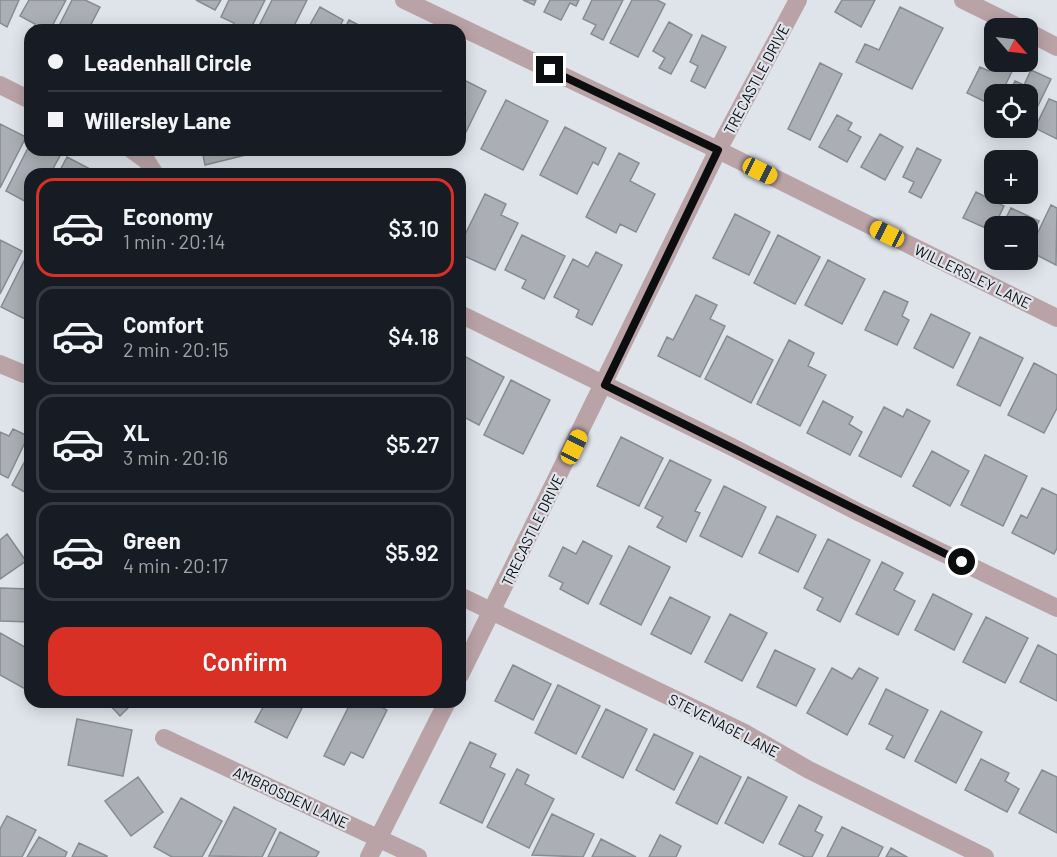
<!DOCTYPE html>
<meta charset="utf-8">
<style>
:root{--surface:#171b24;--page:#242831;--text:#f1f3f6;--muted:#9ea1a6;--line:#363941;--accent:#d93025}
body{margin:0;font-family:Barlow,sans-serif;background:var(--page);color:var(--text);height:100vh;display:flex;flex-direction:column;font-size:22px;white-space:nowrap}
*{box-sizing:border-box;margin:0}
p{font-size:20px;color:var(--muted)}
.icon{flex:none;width:33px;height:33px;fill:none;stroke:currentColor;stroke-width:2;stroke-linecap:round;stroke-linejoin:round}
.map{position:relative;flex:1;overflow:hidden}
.drawer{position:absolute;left:24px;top:168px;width:442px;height:540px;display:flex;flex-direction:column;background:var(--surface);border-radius:18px;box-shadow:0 3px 15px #0003}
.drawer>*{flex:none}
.top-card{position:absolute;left:24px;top:24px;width:442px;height:132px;border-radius:18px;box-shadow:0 3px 15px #0003;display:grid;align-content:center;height:132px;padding:0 24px;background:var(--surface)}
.needle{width:39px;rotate:118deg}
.controls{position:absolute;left:984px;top:18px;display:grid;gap:12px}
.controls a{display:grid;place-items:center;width:54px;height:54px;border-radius:12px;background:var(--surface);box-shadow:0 3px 15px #0003;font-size:30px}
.end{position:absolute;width:27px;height:27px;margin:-14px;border:8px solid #0c0d0f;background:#fff;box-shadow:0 0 0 3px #fff}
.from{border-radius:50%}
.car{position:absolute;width:18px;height:36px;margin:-18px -9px;border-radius:8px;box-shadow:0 0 4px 2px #0007;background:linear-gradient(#f5c518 24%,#345 0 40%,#f5c518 0 76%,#345 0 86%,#f5c518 0)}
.top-card b{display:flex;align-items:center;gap:21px;height:57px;font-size:22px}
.top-card b+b{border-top:2px solid var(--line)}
.top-card i{width:15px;height:15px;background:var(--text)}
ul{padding:10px 0 0;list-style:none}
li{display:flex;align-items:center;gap:18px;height:99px;margin:0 12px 9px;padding:0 12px;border:3px solid var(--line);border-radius:18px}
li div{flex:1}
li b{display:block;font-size:22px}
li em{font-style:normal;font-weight:600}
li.current{border-color:var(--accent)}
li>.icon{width:54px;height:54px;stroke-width:1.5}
.action{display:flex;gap:12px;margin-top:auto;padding:12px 24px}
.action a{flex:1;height:69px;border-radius:18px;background:var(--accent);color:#fff;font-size:24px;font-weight:600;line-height:69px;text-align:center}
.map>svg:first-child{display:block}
</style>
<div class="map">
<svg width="1057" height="857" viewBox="0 0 1057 857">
<rect width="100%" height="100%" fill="#dfe4eb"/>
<path fill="#abafb5" stroke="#878b91" stroke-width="1.5" d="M0,0H19L7,27L0,23Z
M29,0H66L50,30H32L35,24L20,16Z
M72,0H85L100,7L88,30H57Z
M196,0H221L215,10Z
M229,0H265L250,30H234L231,28L234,23L221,17Z
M272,0H307L292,30H257Z
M523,0H536L534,5Z
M550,0H579L576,6L570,3L561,20L544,12Z
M592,0H623L603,40L591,34L596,25L583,19Z
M632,0H657L665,4L638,57L610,43Z
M842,0H875L861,27L835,12Z
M320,7L343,20L338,30H307Z
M900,7L943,28L912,89L856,62L865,44L879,50Z
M349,20L368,30H344Z
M669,22L692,35L671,74L659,68L665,58L653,51Z
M702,35L726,47L705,88L691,81L698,66L690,62Z
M994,59V62L1016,63L1001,94H994V106L967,93L980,67L989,71Z
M820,63L842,74L810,140L788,129Z
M1031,70L1051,79L1029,124L1028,94H1009L1015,81L1024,85Z
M460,78L486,91L464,136L460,134Z
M1049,99L1057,102V139L1035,128Z
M506,100L548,121L523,170L481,149Z
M837,115L852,123L848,130L861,137L847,162L819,147Z
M0,124L26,137L0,188Z
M565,127L606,148L598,165L593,162L577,194L540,175Z
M880,134L903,147L885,180L861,167Z
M30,144V150H52L61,154L50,174H30V204L6,191Z
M917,148L941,160L921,198L909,192L914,182L903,177Z
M202,150H262V151L205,165Z
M619,153L639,163L630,181L655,194L636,232L620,224L616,233L586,217Z
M67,157L94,171L92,174H58Z
M976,192L1004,206L992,231L963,218Z
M485,194L506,204L501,215L518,223L495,270L460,254V245Z
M1051,205L1057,208L1056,265L1029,251Z
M1011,208L1039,221L1028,244V226H1002Z
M735,214L770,232L749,275L713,258Z
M522,235L565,256L544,299L522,288L526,280L505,270Z
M778,235L820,257L795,304L754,283Z
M0,240L22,251L0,294Z
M29,251H30L29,321L1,307Z
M596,252L622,265L592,325L576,317L579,310L554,297L573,259L588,267Z
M828,260L865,279L842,324L805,305Z
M884,291L908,302L902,316L909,320L897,345L865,330Z
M696,295L717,305L710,319L725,326L700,377L658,356L667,337L673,340Z
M931,314L970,333L953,368L914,348Z
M727,336L773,360L751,403L705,379Z
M980,337L1023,358L1000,406L957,385Z
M789,340L814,353L808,366L826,375L800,426L757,404Z
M462,355L504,377L479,425L460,415Z
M1034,363L1057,375V408L1044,433L1008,415Z
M511,380L550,400L523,454L484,435Z
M823,401L853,417L849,424L862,432L850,455L807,433Z
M884,407L903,417L907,409L930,421L901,477L859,456Z
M13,429L28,436L8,478L0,474V432L9,436Z
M621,437L663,458L639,506L597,486Z
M932,451L969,471L950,506L913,486Z
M985,455L1027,476L1003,526L961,505Z
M670,460L711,480L695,511L700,513L686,542L657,527L663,517L645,508Z
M25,461L30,463V495L12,485Z
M724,486L766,507L742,557L700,536Z
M1042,488L1057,495V548L1054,554L1012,533L1021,515L1027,518Z
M777,516L816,535L798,572L759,553Z
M7,534L26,561L0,579V540Z
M828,539L870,560L840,622L817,610L823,598L804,588Z
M583,541L612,556L588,604L560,589L563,583L549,576L563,547L576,554Z
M629,546L670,567L641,625L600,604Z
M882,562L903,573L894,590L915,601L898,635L856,614Z
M0,588L30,589V622L0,621Z
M933,594L972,614L954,650L915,630Z
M670,597L710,617L691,654L651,634Z
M730,614L767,633L742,681L705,662Z
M986,617L1028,638L1005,683L963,662Z
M0,633L30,650V684L27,690L0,675Z
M1038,645L1057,655V701L1020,682Z
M775,650L815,669L796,706L757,687Z
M513,665L551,684L533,720L495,701Z
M832,668L852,679L859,668L878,678L847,735L807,713Z
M558,685L600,706L576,754L535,733Z
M886,689L928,710L904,758L886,749L893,736L869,724Z
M107,702H134L120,716Z
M266,702H305L287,738L255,722Z
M351,702H371L387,710L363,758L351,752L344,765L324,756Z
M606,709L647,729L623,778L582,757Z
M941,711L982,732L956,783L915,761Z
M77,719L132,730L123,776L68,765Z
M654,734L693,753L674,790L636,770Z
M470,742L496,754L490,767L505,774L482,823L440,803Z
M700,756L741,777L717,824L676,803Z
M981,759L1009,773L1005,781L1019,789L1007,812L965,790Z
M517,769L529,775L525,784L554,799L529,848L487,827Z
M1042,770L1057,777V833L1019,813Z
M138,777L163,812L131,836L105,801Z
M748,777L787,797L763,843L725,823Z
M181,798L222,821L202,857H172L154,847Z
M799,805L822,817L815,831L823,835L812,857H805L779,844Z
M234,807L276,829L262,857L209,856Z
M552,814L594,834L583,857L532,855Z
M7,816L36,830L22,857H0V829Z
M842,827L883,847L878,857H827Z
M280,832L319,852L316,857H268Z
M660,835L681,846L676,857H649Z
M39,837L67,852L65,857H27Z
M601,839L636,857H592Z
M79,843L107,856V857H72Z
M891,848L907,857H886Z"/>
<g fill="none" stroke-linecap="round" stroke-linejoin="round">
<path stroke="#baa3a7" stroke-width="18" d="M404,0L718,150L1057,318
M963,0L1020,28
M1028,32L1057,47
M0,85L30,100
M132,150L146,160L155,174
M460,314L732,447L860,513L1057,608
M0,364L24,374L30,373
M460,596L743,732L809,770L985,857
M460,675L718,150L798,0
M164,738L418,857
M369,857L447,702"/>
</g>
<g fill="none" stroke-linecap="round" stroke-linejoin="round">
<path stroke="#0c0d0f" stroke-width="8" d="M550,70L718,150L605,385L962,562"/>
</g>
<g text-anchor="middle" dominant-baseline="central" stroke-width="4.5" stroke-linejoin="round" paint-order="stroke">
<g font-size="15" fill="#0c0d0f" stroke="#dfe4eb">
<text transform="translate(756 79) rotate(-62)">TRECASTLE DRIVE</text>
<text transform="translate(973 276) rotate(26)">WILLERSLEY LANE</text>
<text transform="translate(532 530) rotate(-64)">TRECASTLE DRIVE</text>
<text transform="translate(724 725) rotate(27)">STEVENAGE LANE</text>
<text transform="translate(291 797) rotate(25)">AMBROSDEN LANE</text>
</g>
</g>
</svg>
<div class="controls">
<a><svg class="needle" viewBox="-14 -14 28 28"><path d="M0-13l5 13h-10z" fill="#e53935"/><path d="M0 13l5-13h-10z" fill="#9ea1a6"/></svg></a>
<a><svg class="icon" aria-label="locate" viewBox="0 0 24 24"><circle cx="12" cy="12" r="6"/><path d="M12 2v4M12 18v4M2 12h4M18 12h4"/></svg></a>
<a>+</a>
<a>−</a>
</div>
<i class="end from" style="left:962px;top:562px"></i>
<i class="end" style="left:550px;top:70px"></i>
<i class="car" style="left:760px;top:171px;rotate:116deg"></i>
<i class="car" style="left:887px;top:234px;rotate:296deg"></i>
<i class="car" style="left:574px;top:447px;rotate:26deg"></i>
<div class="top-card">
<b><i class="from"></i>Leadenhall Circle</b>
<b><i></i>Willersley Lane</b>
</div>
<section class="drawer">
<ul>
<li class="current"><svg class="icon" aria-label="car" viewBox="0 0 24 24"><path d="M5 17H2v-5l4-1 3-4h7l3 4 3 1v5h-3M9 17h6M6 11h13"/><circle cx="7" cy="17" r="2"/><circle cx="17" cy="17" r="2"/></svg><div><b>Economy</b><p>1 min · 20:14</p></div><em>$3.10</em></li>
<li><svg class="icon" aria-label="car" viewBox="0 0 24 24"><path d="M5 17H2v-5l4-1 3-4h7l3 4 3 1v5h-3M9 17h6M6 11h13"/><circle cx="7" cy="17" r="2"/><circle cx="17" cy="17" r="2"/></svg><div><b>Comfort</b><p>2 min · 20:15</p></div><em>$4.18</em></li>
<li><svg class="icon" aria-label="car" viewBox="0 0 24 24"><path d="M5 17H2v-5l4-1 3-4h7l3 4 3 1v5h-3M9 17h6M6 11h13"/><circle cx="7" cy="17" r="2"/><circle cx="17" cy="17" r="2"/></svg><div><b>XL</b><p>3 min · 20:16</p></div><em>$5.27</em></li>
<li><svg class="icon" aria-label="car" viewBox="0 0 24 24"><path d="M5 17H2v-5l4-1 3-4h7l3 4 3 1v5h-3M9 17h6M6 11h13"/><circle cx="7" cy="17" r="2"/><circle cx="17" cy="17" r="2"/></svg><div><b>Green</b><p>4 min · 20:17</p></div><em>$5.92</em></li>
</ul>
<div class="action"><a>Confirm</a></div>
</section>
</div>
